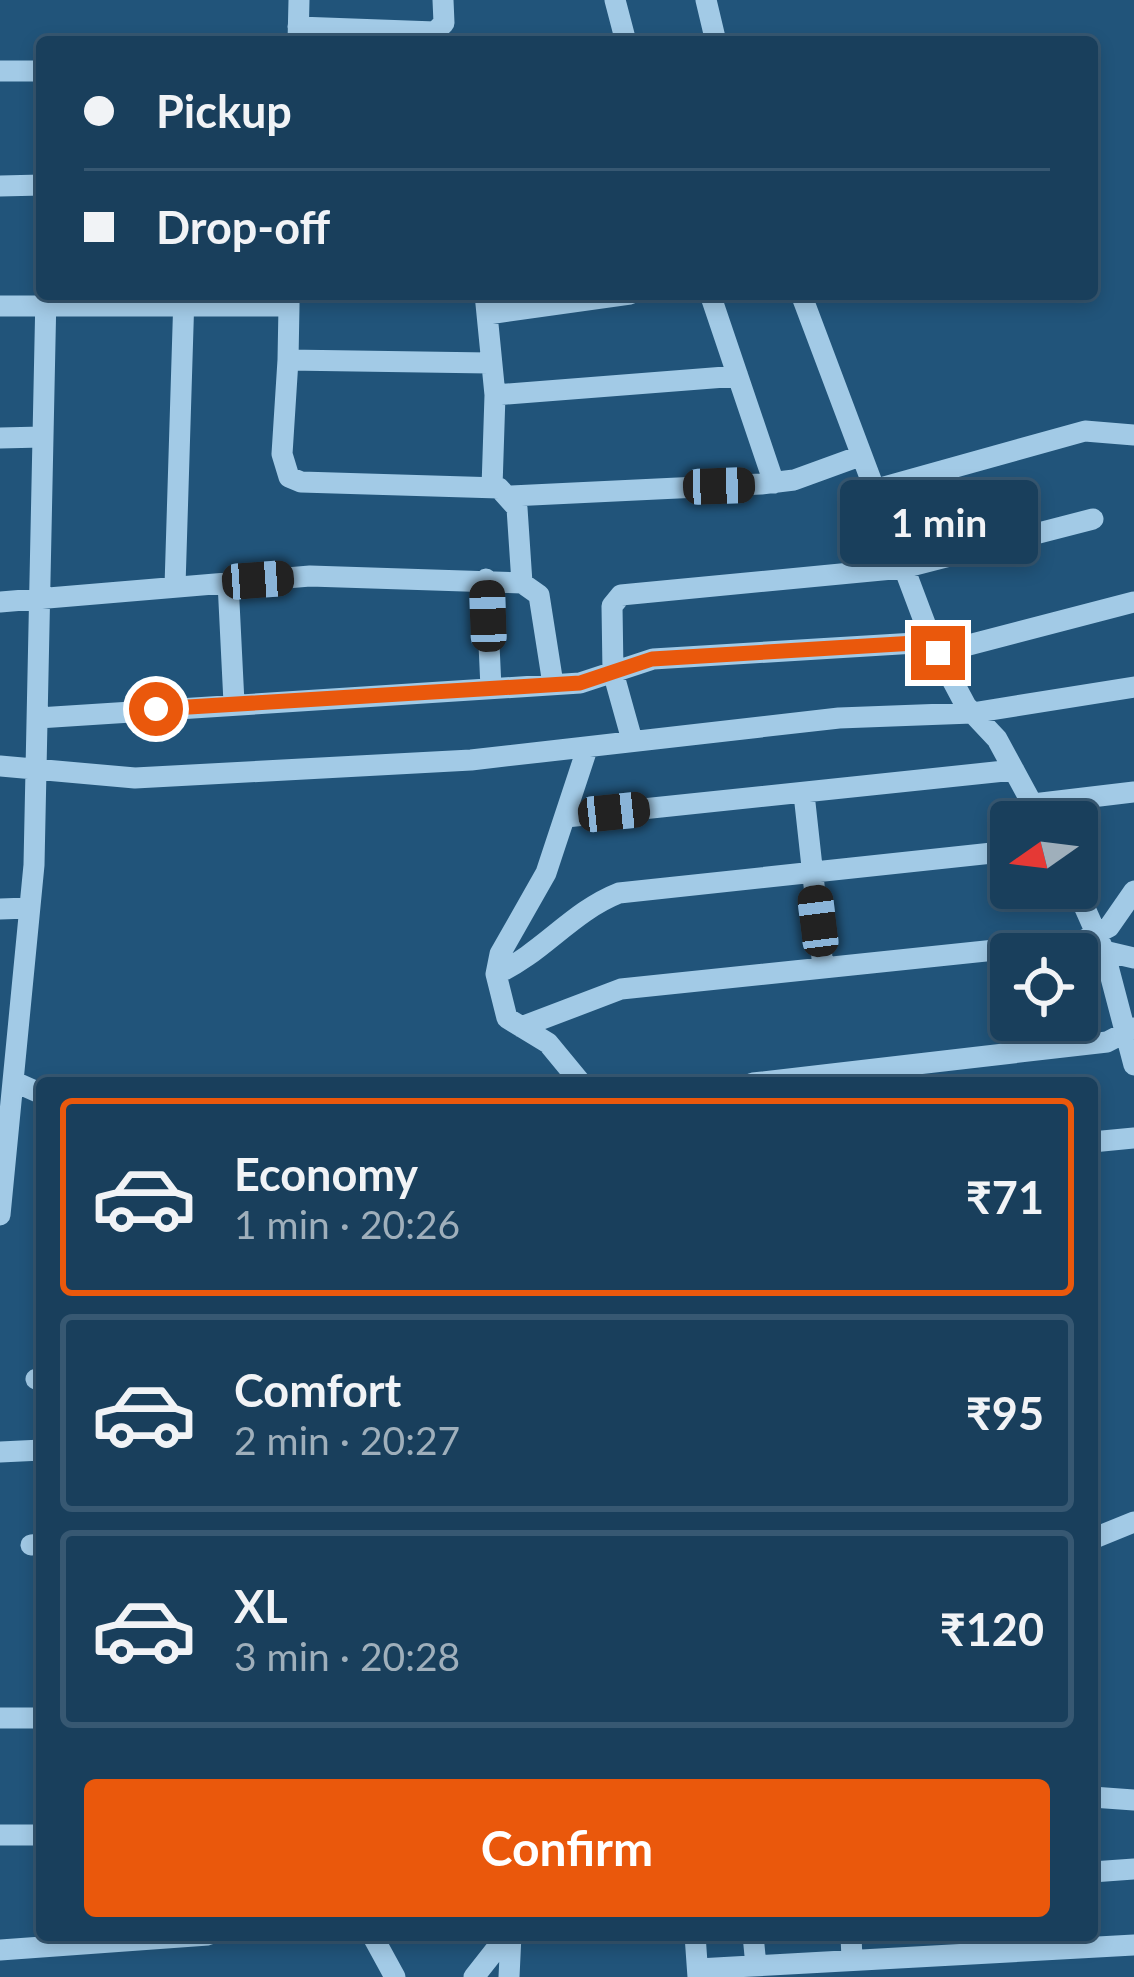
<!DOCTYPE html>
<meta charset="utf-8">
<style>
:root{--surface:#193f5c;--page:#224662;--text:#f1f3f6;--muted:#9fafbb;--line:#375872;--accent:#ea580c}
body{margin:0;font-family:Lato,sans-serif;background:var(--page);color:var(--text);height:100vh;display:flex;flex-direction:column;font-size:45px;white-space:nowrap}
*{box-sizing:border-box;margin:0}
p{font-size:39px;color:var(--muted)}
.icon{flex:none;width:66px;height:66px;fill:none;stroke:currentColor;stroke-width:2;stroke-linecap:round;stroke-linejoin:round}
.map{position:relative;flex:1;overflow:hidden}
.sheet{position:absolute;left:36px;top:1077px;width:1062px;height:864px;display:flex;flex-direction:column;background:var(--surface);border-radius:12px;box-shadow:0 6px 18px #0003,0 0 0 3px var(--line)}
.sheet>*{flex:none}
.hud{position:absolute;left:36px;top:36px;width:1062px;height:264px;border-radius:12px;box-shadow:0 6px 18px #0003,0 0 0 3px var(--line);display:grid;align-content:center;height:264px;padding:0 48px;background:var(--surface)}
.needle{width:78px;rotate:256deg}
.fabs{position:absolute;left:990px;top:801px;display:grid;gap:24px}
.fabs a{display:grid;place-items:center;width:108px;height:108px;border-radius:12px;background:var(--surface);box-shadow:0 6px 18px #0003,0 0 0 3px var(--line);font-size:60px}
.end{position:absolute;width:54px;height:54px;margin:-27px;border:15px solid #ea580c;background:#fff;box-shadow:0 0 0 6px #fff}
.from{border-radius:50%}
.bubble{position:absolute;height:84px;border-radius:12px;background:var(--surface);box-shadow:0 6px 18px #0003,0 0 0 3px var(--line);font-size:39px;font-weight:700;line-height:84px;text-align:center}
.car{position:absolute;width:36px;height:72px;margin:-36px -18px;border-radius:15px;box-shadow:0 0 9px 3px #0007;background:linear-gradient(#222 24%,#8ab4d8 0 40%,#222 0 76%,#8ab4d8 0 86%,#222 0)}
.hud b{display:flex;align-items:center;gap:42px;height:114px;font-size:45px}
.hud b+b{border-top:3px solid var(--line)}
.hud i{width:30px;height:30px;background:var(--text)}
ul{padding:21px 0 0;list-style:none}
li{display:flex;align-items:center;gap:36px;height:198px;margin:0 24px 18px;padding:0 24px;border:6px solid var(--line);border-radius:12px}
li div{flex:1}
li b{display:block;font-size:45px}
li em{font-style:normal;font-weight:700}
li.active{border-color:var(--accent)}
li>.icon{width:108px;height:108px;stroke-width:1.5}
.button{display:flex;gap:24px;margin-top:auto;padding:24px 48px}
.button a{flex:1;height:138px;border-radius:12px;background:var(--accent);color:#fff;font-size:48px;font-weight:700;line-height:138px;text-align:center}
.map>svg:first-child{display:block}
</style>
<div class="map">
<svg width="1134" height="1977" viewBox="0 0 1134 1977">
<rect width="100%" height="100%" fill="#21547a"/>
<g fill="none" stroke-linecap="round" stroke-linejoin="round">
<path stroke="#a2cae6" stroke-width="21" d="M615,0L626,42
M706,0L716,42
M298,27L435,32L444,23L443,0
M298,42L299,0
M0,71H42
M0,186L42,185
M485,294L495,395L492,487
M710,294L774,483
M801,294L932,642L966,706L997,739L1042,822
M0,306H289V294
M289,306L288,360L489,363
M488,314L630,294
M288,360L282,454L289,477L301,482L499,488L517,508L522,583
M495,395L738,376
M0,438L42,437
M873,490L1085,431L1134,435
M511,496L761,484L794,480L860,456
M486,579L491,688
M228,582L234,703
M175,586L184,295
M0,602L310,576L522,583L539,595L553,684
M938,653L1134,602
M38,718L580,683L653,659L932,642
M632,740L613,672L612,606L621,595L903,568L1093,519
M0,766L135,778L471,760L839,718L972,713L1134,687
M804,794L823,967
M1033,804L1134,792
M566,817L1014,770
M1076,888L1104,951L1134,1065
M0,909L28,908
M1104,951L1134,958
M496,974C543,953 571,912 619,893L1011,851
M521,1027L621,989L1082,941L1109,927L1134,891
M15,1082L42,1094
M581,1083L548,1043L507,1018L496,974L500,954L546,873L587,749
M753,1083L1107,1042L1134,1028
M1092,1142L1134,1138
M0,1215L34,865L46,294
M36,1379L42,1378
M0,1452L42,1450
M1092,1539L1134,1522
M31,1545L42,1544
M0,1718H42
M1092,1797L1134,1800
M0,1835H42
M1092,1872L1134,1869
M372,1935L395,1977
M695,1935L698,1977
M753,1935L756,1966
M851,1935L852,1960
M0,1950L208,1935
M698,1969L1134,1945
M474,1977L507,1935
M509,1977L511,1935"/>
</g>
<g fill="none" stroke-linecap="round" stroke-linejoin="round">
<path stroke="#ea580c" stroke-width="15" d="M156,709L580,683L652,659L932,642L938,653"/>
</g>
</svg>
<div class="fabs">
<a><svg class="needle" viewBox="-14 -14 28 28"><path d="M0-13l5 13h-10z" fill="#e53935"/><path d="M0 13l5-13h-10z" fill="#9fafbb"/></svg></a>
<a><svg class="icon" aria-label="locate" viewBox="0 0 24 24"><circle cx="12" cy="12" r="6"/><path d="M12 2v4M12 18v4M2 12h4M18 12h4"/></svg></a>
</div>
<i class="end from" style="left:156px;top:709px"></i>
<i class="end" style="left:938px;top:653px"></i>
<div class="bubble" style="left:840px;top:480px;width:198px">1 min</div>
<i class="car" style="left:719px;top:486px;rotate:88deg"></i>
<i class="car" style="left:258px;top:580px;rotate:86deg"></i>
<i class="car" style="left:488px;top:616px;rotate:358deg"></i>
<i class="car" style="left:614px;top:812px;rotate:84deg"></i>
<i class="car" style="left:818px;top:921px;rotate:353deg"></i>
<div class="hud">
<b><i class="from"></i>Pickup</b>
<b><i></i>Drop-off</b>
</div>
<section class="sheet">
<ul>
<li class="active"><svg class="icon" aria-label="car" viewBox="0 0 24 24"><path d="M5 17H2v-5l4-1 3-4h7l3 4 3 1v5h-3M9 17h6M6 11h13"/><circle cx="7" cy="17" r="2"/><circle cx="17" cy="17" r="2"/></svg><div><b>Economy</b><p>1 min · 20:26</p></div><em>₹71</em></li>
<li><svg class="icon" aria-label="car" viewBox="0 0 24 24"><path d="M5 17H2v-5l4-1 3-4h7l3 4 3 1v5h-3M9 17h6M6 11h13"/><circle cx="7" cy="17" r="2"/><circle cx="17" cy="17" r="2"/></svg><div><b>Comfort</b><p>2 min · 20:27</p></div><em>₹95</em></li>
<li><svg class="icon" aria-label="car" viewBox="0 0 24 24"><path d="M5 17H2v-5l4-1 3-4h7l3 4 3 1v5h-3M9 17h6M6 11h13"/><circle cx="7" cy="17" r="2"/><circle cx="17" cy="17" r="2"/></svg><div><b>XL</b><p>3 min · 20:28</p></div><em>₹120</em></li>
</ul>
<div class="button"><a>Confirm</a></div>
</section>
</div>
